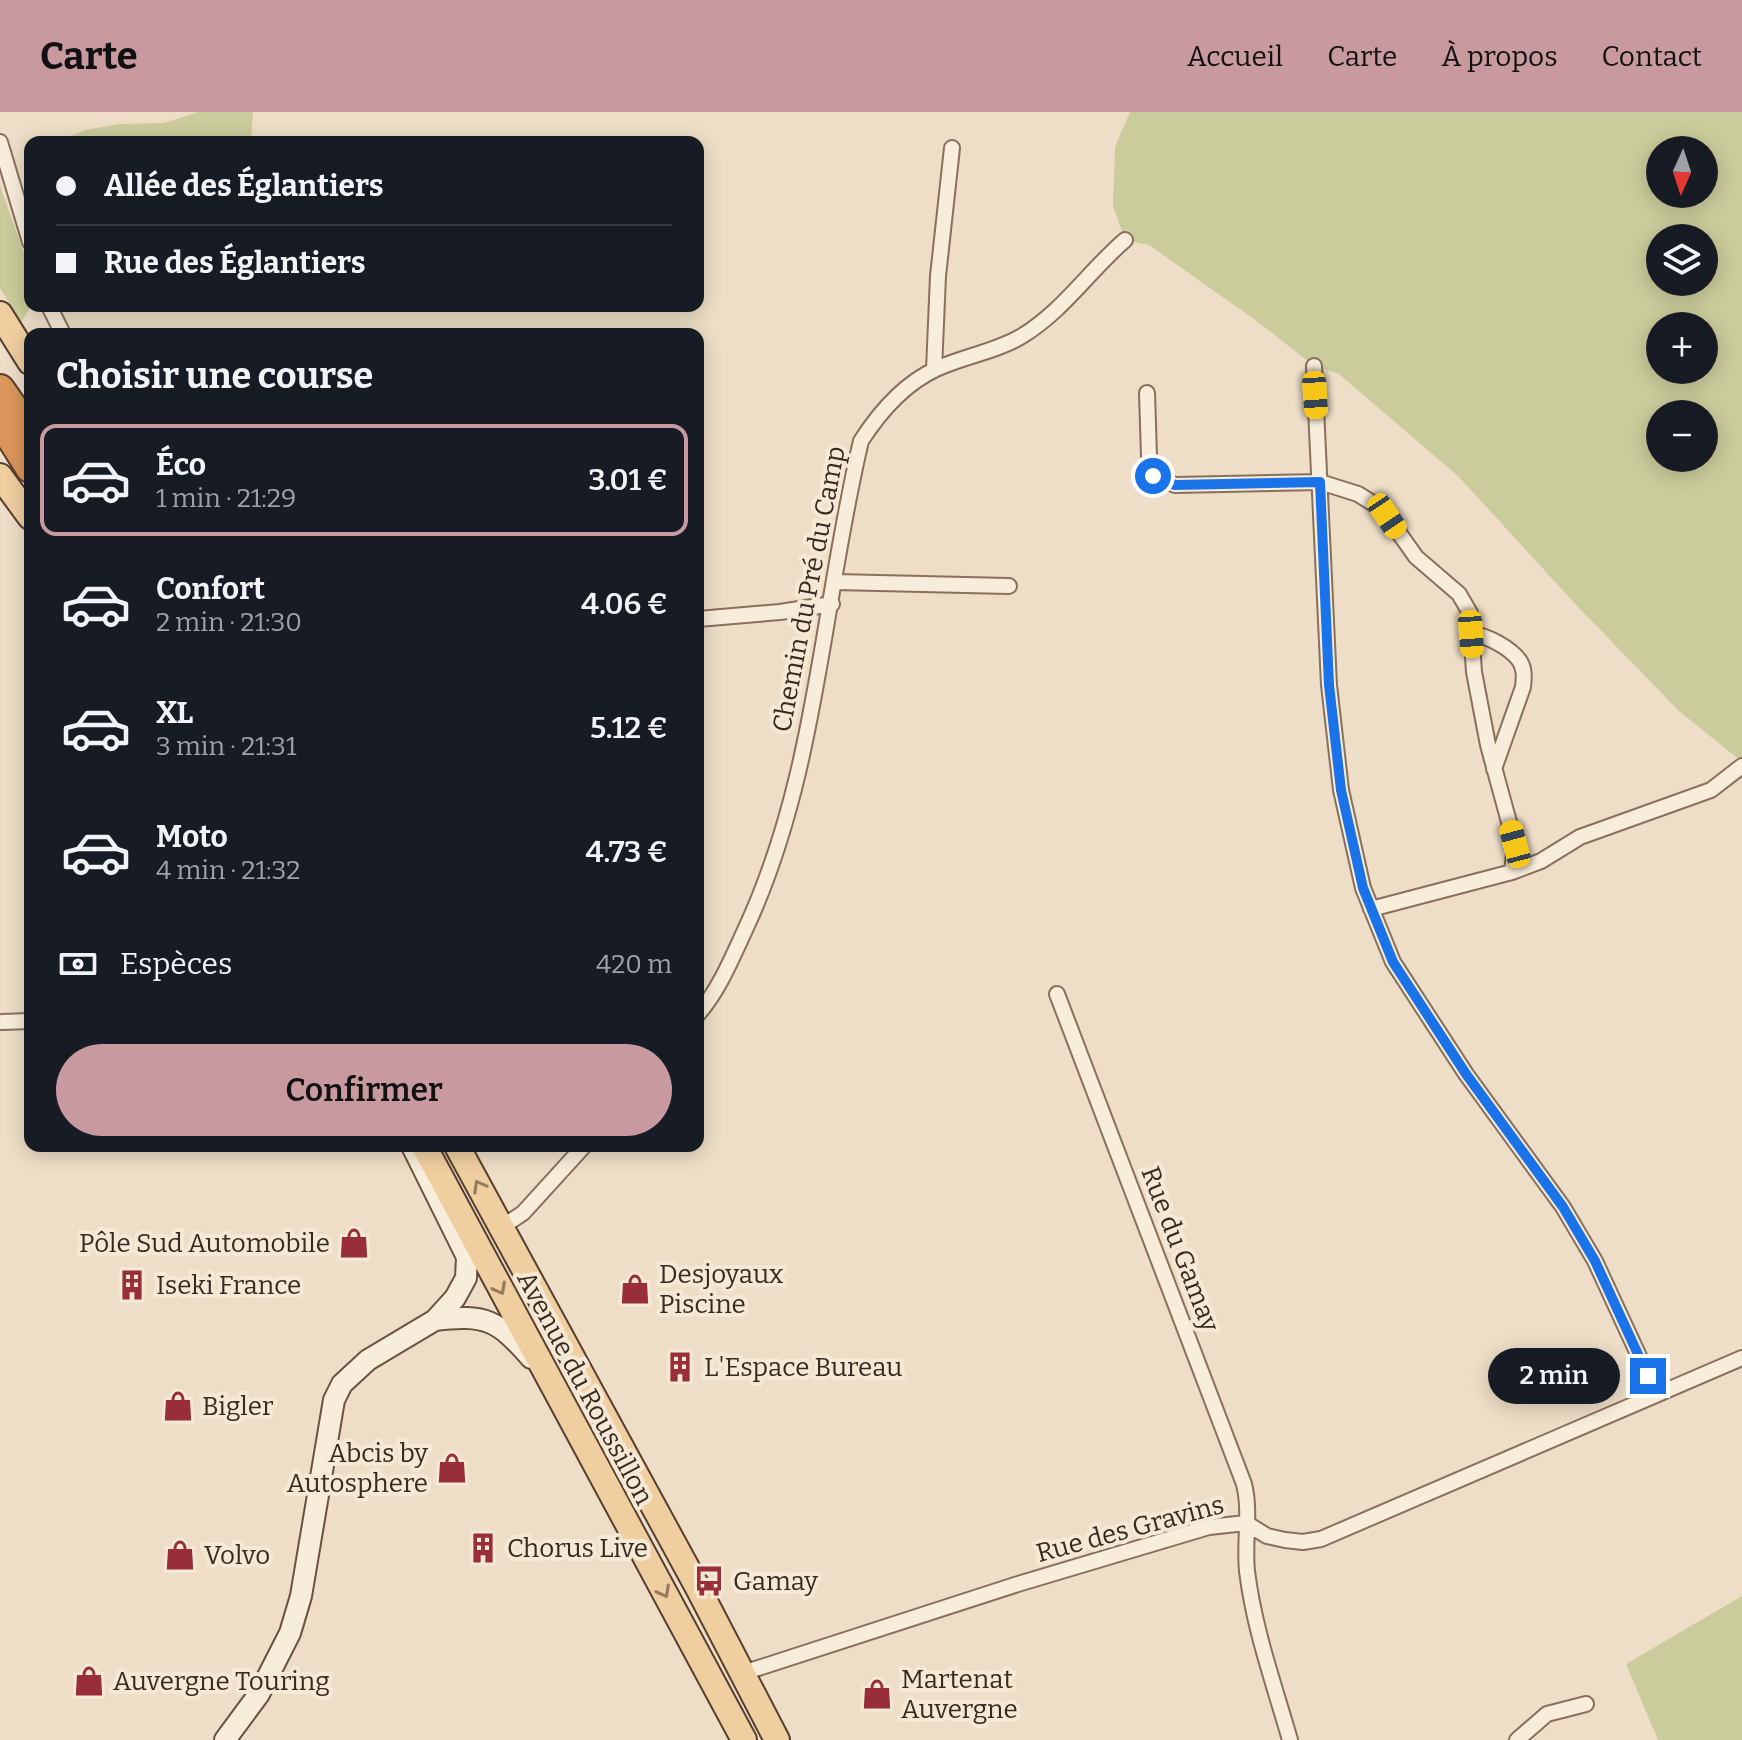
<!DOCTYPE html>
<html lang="fr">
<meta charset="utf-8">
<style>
:root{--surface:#171b24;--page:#242831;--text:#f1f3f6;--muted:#9ea1a6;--line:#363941;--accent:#c89aa0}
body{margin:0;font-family:Bitter,serif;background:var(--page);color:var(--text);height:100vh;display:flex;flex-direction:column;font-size:30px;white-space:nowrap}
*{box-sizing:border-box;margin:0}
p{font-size:26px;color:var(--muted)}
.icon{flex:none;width:44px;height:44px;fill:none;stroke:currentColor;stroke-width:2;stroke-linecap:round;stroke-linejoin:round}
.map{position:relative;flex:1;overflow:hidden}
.drawer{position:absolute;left:24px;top:216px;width:680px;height:824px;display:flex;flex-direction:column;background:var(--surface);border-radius:16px;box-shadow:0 4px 20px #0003}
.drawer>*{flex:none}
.top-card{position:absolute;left:24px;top:24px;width:680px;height:176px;border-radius:16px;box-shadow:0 4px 20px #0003;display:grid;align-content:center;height:176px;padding:0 32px;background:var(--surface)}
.needle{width:52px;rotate:183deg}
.fabs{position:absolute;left:1646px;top:24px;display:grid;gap:16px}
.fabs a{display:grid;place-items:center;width:72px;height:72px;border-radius:50%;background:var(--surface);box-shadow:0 4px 20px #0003;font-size:40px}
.end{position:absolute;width:36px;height:36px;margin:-18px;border:10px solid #1a73e8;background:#fff;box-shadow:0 0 0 4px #fff}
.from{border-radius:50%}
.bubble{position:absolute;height:56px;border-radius:28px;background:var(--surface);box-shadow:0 4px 20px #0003;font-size:26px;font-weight:600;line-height:56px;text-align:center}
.car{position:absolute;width:24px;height:48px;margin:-24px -12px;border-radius:10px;box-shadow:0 0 6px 2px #0007;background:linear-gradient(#f5c518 24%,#345 0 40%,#f5c518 0 76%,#345 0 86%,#f5c518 0)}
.top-card b{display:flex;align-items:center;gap:28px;height:76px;font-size:30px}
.top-card b+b{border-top:2px solid var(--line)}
.top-card i{width:20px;height:20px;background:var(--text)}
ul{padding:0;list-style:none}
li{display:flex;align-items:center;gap:24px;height:112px;margin:0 16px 12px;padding:0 16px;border:4px solid transparent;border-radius:16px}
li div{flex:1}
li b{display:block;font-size:30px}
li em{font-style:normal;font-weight:600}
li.selected{border-color:var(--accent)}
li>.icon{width:72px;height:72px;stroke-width:1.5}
h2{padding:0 32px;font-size:36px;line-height:96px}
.pay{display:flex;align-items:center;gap:20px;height:88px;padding:0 32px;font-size:30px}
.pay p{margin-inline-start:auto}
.action{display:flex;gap:16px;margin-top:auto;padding:16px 32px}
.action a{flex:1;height:92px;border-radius:48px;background:var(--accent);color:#111;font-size:32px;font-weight:600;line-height:92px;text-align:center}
header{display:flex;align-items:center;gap:48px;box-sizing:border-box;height:112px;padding:0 40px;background:var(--accent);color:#111}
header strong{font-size:38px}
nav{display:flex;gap:44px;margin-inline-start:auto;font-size:28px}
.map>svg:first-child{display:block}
</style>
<header>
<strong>Carte</strong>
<nav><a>Accueil</a><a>Carte</a><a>À propos</a><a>Contact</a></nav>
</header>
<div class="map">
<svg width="1742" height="1628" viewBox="0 0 1742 1628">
<rect width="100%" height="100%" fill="#eedec7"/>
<path fill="#cbcc9b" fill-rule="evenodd" d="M198,0H253L251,30H56L85,18L121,12L164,11Z
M1130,0H1742V650L1679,599L1579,496L1459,365L1339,262L1314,254L1254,207L1149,133L1125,128L1113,94L1115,35ZM1660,38H1704V82H1660ZM1660,126H1704V170H1660ZM1660,214H1704V258H1660ZM1660,302H1704V346H1660Z
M0,74L30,158L31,194L21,211L0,176Z
M1742,1484V1628H1658L1626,1552Z"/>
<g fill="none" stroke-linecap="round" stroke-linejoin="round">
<g stroke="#89705c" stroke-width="18">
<path id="street" d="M0,30L30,130
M49,194L63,222
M1314,254L1329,573L1341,678L1363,776L1393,850L1466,962L1563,1095L1595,1149L1656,1281
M934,258L938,164L952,36
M1147,281L1149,344L1153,364L1175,373L1320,370L1358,382L1374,392L1387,404L1416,445L1459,482L1470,501L1474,560L1488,633L1515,732L1512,760L1371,797
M835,470L1009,474
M698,507L780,500L832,492
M1471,522C1487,523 1510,536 1519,548C1525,556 1524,566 1523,575L1494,657
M1512,760L1541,749L1580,725L1711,678L1742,654
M1057,882L1244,1372C1251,1400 1244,1429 1247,1459C1254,1517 1274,1572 1290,1628
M698,902C719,878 732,846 745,818C817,664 822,492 861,329C879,301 904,272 936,257C964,244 995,240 1022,224C1063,199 1089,159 1125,128
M2,910L30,909
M502,1115L523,1101L584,1034
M743,1561L1018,1472L1209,1415L1246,1411L1267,1424L1285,1428L1303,1430L1321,1427L1742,1246
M1517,1628L1547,1602L1586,1592"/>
</g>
<g stroke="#6b5140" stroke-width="24">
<path id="secondary" d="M435,1208C486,1202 498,1208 531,1246
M225,1628L259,1582L290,1521L301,1484L334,1288L342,1272L368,1248L435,1208L455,1186L466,1166L467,1145L412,1034"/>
</g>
<g stroke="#573f30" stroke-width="28">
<path id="primary" d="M0,202L30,250
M0,364L30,405
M424,1034L744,1628
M457,1034L698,1476L777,1628"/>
</g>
<g stroke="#573f30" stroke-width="32">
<path id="highway" d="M0,277L30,320
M0,308L30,356"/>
</g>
<use href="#street" stroke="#f8ecda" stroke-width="14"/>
<use href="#secondary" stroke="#f8ecda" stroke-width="20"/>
<use href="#primary" stroke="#efcfa0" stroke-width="24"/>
<use href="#highway" stroke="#da965a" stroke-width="28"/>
</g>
<defs><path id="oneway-chevron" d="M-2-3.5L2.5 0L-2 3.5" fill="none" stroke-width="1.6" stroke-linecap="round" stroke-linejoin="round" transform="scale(2)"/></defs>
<g stroke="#947c60">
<use href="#oneway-chevron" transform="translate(479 1074) rotate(-119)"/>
<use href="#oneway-chevron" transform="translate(500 1177) rotate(62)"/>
<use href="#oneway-chevron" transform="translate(664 1480) rotate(62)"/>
</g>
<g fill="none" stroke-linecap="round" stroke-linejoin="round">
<path stroke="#1a73e8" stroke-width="10" d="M1153,364L1175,373L1320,370L1329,573L1341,678L1363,776L1393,850L1466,962L1563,1095L1595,1149L1648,1264"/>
</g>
<defs>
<g id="shop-bare" transform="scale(2.4)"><path d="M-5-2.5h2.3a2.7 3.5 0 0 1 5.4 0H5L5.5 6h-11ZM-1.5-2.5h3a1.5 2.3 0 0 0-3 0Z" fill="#972e38" stroke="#f5e9d6" stroke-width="2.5" paint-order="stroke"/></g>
<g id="building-bare" transform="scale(2.4)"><path d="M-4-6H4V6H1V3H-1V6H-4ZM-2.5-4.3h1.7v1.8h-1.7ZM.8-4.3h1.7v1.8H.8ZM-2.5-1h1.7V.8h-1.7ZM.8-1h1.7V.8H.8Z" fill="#972e38" stroke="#f5e9d6" stroke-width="2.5" paint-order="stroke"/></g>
<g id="bus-bare" transform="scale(2.4)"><path d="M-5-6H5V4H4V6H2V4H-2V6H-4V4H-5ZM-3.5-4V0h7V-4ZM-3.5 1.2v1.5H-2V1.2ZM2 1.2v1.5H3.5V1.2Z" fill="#972e38" stroke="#f5e9d6" stroke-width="2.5" paint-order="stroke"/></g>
</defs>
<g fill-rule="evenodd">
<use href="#shop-bare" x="354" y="1131"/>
<use href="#building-bare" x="132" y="1173"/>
<use href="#shop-bare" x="635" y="1177"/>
<use href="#building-bare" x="680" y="1255"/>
<use href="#shop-bare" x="178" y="1294"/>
<use href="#shop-bare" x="452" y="1356"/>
<use href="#building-bare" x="483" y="1436"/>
<use href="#shop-bare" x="180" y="1443"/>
<use href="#bus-bare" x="709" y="1469"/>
<use href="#shop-bare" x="89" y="1569"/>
<use href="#shop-bare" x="877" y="1582"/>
</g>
<g text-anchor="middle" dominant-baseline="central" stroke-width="8" stroke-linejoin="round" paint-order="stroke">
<g font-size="26" fill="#392a20" stroke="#f5e9d6">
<text transform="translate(809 477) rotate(-79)">Chemin du Pré du Camp</text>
<text transform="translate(1180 1137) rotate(69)">Rue du Gamay</text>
<text transform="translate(585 1276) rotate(62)">Avenue du Roussillon</text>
<text transform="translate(1130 1417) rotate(-15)">Rue des Gravins</text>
</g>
<g font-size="26" fill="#392a20" stroke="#f5e9d6" text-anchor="start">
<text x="330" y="1131" text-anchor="end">Pôle Sud Automobile</text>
<text x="659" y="1162">Desjoyaux<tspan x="659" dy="30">Piscine</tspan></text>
<text x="156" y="1173">Iseki France</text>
<text x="704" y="1255">L'Espace Bureau</text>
<text x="202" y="1294">Bigler</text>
<text x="428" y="1341" text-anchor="end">Abcis by<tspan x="428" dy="30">Autosphere</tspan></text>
<text x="507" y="1436">Chorus Live</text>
<text x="204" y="1443">Volvo</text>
<text x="733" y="1469">Gamay</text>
<text x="901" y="1567">Martenat<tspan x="901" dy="30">Auvergne</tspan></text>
<text x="113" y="1569">Auvergne Touring</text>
</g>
</g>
</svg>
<div class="fabs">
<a><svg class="needle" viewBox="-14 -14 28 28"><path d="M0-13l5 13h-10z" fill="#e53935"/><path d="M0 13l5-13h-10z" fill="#9ea1a6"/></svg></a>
<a><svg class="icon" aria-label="layers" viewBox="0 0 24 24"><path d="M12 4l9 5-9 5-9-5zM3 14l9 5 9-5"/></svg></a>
<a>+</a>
<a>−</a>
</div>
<i class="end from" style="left:1153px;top:364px"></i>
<i class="end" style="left:1648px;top:1264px"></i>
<div class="bubble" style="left:1488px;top:1236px;width:132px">2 min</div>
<i class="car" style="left:1315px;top:283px;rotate:176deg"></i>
<i class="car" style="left:1387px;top:404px;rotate:146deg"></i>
<i class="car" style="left:1471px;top:522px;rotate:176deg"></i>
<i class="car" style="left:1515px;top:732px;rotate:345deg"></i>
<div class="top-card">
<b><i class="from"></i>Allée des Églantiers</b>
<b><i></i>Rue des Églantiers</b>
</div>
<section class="drawer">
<h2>Choisir une course</h2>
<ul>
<li class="selected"><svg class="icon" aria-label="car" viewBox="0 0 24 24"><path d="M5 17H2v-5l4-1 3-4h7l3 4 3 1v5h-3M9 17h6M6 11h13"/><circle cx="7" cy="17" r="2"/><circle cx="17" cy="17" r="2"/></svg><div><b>Éco</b><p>1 min · 21:29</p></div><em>3.01 €</em></li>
<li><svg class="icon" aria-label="car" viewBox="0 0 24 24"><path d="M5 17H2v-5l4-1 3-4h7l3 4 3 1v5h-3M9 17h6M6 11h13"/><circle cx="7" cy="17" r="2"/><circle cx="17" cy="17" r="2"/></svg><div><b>Confort</b><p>2 min · 21:30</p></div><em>4.06 €</em></li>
<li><svg class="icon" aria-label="car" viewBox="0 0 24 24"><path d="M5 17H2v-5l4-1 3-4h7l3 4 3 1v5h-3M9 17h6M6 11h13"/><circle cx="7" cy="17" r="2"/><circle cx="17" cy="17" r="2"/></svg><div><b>XL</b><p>3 min · 21:31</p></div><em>5.12 €</em></li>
<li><svg class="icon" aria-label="car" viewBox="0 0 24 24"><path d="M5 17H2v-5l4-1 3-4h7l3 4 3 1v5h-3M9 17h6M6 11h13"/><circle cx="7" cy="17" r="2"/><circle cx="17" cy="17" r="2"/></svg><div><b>Moto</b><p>4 min · 21:32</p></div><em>4.73 €</em></li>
</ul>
<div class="pay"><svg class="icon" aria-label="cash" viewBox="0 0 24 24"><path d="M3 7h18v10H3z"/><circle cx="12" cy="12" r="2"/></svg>Espèces<p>420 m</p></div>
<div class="action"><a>Confirmer</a></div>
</section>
</div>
